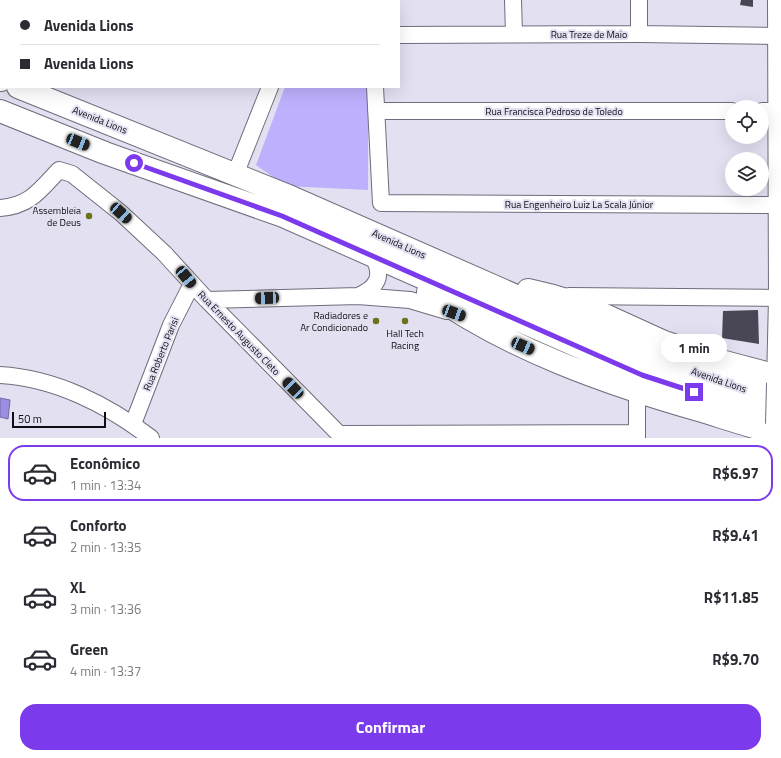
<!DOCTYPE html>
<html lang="pt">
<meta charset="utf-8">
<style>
:root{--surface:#fff;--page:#f2f2f3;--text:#2b2b33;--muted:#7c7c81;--line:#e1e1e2;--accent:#7c3aed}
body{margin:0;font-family:"Titillium Web",sans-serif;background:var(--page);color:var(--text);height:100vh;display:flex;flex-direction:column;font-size:15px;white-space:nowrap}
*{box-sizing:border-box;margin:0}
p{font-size:13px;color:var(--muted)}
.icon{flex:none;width:22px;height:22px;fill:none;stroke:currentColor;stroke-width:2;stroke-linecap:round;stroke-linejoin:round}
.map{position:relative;height:438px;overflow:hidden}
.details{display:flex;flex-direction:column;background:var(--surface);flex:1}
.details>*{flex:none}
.banner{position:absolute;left:0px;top:0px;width:400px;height:88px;box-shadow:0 4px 16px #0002;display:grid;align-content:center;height:88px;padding:0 20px;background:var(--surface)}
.controls{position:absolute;left:725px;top:100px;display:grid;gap:8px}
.controls a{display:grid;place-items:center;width:44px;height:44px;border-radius:50%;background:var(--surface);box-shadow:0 4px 16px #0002;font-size:20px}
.scale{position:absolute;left:12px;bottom:10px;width:94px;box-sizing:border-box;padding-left:4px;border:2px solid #0f0e13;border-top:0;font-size:11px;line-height:14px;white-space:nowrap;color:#0f0e13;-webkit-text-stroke:3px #e2e0f1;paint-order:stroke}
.end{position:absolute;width:18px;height:18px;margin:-9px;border:5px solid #7c3aed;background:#fff;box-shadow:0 0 0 2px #fff}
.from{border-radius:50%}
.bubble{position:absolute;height:28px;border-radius:14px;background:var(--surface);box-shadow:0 4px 16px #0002;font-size:13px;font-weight:700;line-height:28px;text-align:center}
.car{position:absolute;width:12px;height:24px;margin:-12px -6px;border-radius:5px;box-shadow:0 0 3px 1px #0007;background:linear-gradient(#222 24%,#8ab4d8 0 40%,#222 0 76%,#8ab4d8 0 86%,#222 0)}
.banner b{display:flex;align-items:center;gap:14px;height:38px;font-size:15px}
.banner b+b{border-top:1px solid var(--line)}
.banner i{width:10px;height:10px;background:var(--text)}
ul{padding:7px 0 0;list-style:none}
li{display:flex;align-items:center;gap:12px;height:56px;margin:0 8px 6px;padding:0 12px;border:2px solid transparent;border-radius:16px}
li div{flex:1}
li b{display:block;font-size:15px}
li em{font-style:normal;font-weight:700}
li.on{border-color:var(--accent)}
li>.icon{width:36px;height:36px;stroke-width:1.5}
.primary-button{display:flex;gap:8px;margin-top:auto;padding:8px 20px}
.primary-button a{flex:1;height:46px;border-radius:16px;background:var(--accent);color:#fff;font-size:16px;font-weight:700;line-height:46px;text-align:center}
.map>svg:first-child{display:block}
</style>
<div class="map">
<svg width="781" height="438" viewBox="0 0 781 438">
<rect width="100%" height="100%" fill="#e2e0f1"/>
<path fill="#beb0fd" d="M285,87H368V190L286,186L256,165Z"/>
<path fill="#9e8ee2" stroke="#7368a4" d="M0,398L10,400L8,419L0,417Z"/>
<path fill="#494755" d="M741,0H753V7L740,5Z
M758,310L759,344L722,338L723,311Z"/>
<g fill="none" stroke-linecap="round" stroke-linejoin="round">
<g stroke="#6f6d7c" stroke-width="18">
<path id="minor" d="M372,0V1
M513,0L514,34
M639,0V34
M305,1L306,0
M399,35L639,34L781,36
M375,87L381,203L778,205
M376,111H732
M762,111H779
M235,175L270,87
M0,208C30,206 40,190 59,170L72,174L121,213L164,253L207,300L343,438
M358,296C377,288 384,276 373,257
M569,296L779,298
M207,300L358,296L410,300L447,311
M0,375C55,378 108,405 151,438
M133,424L171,325L192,284
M340,434L637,433
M637,438V393"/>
</g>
<g stroke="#6f6d7c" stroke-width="22">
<path id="major" d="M777,383L779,298L778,0"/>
</g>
<g stroke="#6f6d7c" stroke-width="24">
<path id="highway" d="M0,80H1
M18,87L291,197L664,361L763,395L781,399
M0,111L105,153L283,216L643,375L707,396L781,417
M528,290L553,296L585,306L664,342L721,361L781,377
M428,292C510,350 607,384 702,411C728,419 754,428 781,434"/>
</g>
<use href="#minor" stroke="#fff" stroke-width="16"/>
<use href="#major" stroke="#fff" stroke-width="20"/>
<use href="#highway" stroke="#fff" stroke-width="22"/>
<g stroke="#6f6d7c" stroke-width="22" stroke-linecap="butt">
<path id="major-bridge" d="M776,424L777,383"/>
</g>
<use href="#major-bridge" stroke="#fff" stroke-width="20"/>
</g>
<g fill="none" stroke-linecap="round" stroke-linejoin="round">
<path stroke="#7c3aed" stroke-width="5" d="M134,163L282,216L642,375L694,392"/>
</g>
<g fill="#6d7117" stroke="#e2e0f1" stroke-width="1.5">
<circle cx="89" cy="216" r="4"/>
<circle cx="376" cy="321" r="4"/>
<circle cx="405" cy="321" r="4"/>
</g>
<g text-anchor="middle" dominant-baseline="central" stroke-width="4" stroke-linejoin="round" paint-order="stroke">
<g font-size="10" fill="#0f0e13" stroke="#e2e0f1">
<text x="589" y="34">Rua Treze de Maio</text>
<text x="554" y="111">Rua Francisca Pedroso de Toledo</text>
<text transform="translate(100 120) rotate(22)">Avenida Lions</text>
<text x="579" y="204">Rua Engenheiro Luiz La Scala Júnior</text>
<text transform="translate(399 244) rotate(24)">Avenida Lions</text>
<text transform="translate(239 333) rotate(46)">Rua Ernesto Augusto Cleto</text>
<text transform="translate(161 354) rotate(-68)">Rua Roberto Parisi</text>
<text transform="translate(719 380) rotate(19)">Avenida Lions</text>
</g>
<g font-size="10" fill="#0f0e13" stroke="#e2e0f1" text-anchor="end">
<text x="81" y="210">Assembleia<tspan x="81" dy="12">de Deus</tspan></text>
<text x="368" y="315">Radiadores e<tspan x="368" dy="12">Ar Condicionado</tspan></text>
<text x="405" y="333" text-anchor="middle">Hall Tech<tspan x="405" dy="12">Racing</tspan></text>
</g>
</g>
</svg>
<div class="controls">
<a><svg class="icon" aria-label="locate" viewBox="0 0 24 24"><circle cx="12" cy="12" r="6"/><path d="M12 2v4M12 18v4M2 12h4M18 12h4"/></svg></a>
<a><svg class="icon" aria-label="layers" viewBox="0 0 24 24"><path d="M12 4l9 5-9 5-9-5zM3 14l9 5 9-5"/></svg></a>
</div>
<div class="scale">50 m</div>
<i class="end from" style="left:134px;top:163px"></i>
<i class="end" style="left:694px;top:392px"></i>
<div class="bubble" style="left:661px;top:334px;width:66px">1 min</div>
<i class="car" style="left:78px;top:142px;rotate:112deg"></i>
<i class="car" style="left:121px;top:213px;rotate:132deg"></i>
<i class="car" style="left:186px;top:277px;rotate:141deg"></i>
<i class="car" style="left:267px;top:298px;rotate:268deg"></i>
<i class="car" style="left:454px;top:313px;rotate:110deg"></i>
<i class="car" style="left:523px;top:346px;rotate:114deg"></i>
<i class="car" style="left:293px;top:388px;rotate:316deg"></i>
<div class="banner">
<b><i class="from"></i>Avenida Lions</b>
<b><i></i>Avenida Lions</b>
</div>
</div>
<section class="details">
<ul>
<li class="on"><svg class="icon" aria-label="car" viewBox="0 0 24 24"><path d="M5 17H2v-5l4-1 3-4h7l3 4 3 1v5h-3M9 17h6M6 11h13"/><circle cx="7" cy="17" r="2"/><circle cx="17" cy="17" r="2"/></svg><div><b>Econômico</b><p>1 min · 13:34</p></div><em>R$6.97</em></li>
<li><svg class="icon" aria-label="car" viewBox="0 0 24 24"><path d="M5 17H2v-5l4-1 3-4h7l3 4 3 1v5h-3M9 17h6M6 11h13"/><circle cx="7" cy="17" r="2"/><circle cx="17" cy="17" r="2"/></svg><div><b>Conforto</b><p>2 min · 13:35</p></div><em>R$9.41</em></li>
<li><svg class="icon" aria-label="car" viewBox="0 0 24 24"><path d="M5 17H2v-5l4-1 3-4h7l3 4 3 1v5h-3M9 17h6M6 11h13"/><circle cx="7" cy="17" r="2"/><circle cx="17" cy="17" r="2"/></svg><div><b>XL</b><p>3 min · 13:36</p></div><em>R$11.85</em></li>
<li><svg class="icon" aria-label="car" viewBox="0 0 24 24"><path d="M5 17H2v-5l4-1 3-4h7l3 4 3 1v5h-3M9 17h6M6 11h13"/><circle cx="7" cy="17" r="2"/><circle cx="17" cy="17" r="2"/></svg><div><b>Green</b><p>4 min · 13:37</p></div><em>R$9.70</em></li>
</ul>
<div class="primary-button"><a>Confirmar</a></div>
</section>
